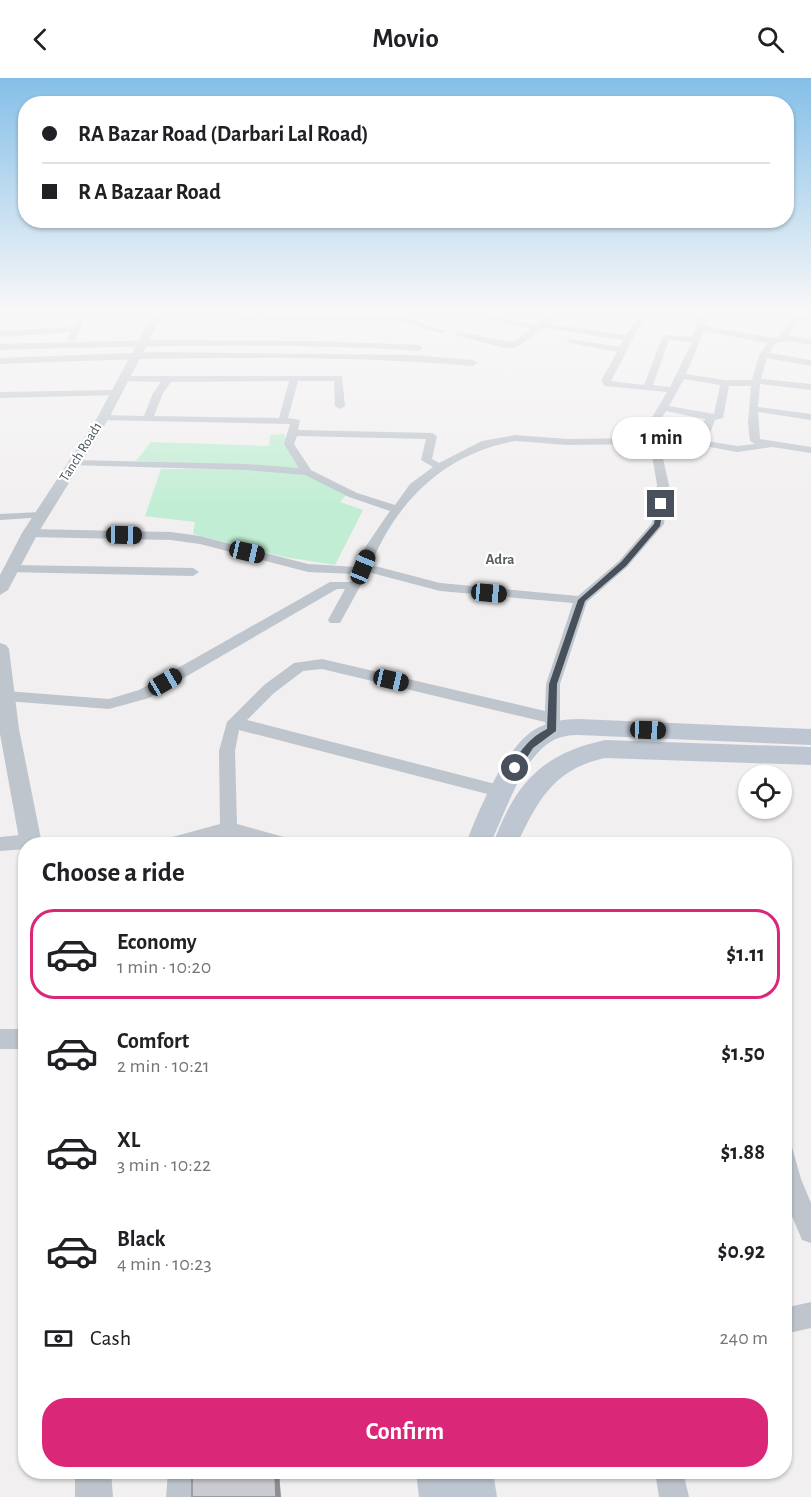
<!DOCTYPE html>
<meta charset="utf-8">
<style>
:root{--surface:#fff;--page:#f2f2f2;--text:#202124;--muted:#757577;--line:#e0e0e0;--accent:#db2777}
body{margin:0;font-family:"Alegreya Sans",sans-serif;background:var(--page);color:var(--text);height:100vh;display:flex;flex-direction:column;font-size:22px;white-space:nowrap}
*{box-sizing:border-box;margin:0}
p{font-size:20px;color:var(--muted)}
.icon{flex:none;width:33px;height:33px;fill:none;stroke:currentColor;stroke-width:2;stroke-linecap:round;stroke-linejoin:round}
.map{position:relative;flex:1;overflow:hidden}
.sheet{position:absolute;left:18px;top:759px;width:774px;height:642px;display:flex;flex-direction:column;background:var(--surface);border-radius:24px;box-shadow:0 2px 4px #0004}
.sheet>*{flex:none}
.banner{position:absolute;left:18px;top:18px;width:776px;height:132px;border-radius:24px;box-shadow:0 2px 4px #0004;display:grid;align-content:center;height:132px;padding:0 24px;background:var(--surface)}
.tools{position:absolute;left:738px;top:687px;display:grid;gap:12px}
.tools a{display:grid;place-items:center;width:54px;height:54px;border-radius:50%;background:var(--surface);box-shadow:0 2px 4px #0004;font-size:30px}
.end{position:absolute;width:27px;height:27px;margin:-14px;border:8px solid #48515b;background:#fff;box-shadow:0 0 0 3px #fff}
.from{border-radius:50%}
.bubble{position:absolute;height:42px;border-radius:21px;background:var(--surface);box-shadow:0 2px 4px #0004;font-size:20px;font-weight:600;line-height:42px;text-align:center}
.car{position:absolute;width:18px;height:36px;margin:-18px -9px;border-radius:8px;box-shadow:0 0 4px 2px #0007;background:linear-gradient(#222 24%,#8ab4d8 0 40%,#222 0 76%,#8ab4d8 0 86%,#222 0)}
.banner b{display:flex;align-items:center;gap:21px;height:57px;font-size:22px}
.banner b+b{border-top:2px solid var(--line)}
.banner i{width:15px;height:15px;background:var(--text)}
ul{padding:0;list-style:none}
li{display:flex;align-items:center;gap:18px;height:90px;margin:0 12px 9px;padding:0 12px;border:3px solid transparent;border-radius:24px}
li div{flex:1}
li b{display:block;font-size:22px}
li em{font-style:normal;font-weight:600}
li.selected{border-color:var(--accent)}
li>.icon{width:54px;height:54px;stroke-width:1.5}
h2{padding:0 24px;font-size:27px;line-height:72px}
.pay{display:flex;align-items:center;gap:15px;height:66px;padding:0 24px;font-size:22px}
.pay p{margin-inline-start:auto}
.cta{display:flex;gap:12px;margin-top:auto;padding:12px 24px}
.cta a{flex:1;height:69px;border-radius:24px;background:var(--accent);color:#fff;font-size:24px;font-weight:600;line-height:69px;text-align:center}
header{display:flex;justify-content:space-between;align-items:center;height:78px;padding:0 24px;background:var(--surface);font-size:27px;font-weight:600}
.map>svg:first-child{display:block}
</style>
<header><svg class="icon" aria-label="back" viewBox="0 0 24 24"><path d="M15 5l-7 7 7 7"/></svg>Movio<svg class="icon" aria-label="search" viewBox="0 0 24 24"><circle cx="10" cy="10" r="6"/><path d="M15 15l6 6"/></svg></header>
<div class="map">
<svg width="811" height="1419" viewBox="0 0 811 1419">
<rect width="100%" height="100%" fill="#f1efef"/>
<path fill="#c0edd3" d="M284,356L300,390L136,383L151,364L269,368L270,357Z
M161,391H245L307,397L346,417L340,424L363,432L335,487L285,479L193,456L195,444L145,438Z"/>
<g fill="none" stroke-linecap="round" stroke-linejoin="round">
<path fill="#bec5cd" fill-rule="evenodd" d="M80,234H88L75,263L68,261L71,254L0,259V253L73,249Z
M400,234H411L402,239L446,253L442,255L395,242L236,241L232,239L236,237L394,238Z
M462,234H477L536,247L555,234H564L549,246L626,257L642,234H650L639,249L611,303L644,307L663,257L693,259L699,234H707L705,248L773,260L778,259L794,236H800L801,238L788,257L811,261V267L788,263L776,265L769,275L811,282V288L767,280L761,301L811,306V312L760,306L758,329L811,336V342L758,334L760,361L811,369V375L772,369L737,374L699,367L696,364L705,341L666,333L648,362L662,376L669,407L664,446L627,489L587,524L560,606V653L557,657H547L545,644L322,591L303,593L274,615L247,642L503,708L509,709L511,714L509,719L503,720L239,652L235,673L237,746L291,761L294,766H260L238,761V766H220V760L196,766H162L165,761L220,746L219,673L227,644L264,607L294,585L322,581L545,633L546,606L573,525L440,513L368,494L340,545H330L328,542L345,511H337L149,620L109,631L6,623L0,620L1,614L6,613L109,621L139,612L330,504H350L354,496L308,494L200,466L171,462L30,459L24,455L30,451L171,454L200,458L308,486L357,489L366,468L390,433L349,419L305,397L246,392L70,387V383L74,382L246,386L299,390L284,366L290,346L100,342V338L103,337L144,338L153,315L161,304L119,303V299L122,298H342L345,328L340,331L335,328L334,303H298L288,340L300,342L298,352L432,355L437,358L432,381L439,385L482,363L515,357L567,361L640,360L667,314L605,308L601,303L617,274L566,264L570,261L620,269L623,262L544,250L515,270H505L455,257L459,254L513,264L531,251ZM704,253L767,265L759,277L752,302H725L686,296ZM669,262L692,264L670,309L653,307ZM684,301L720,307L714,336L669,328ZM289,303L279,340L154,338L163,315L171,304ZM729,308H751L748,345L750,363L755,366L737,368L707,363L715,342L723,340ZM297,358L426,361L421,382L433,389L410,406L395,427L357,415L311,392L294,366ZM515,363L567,367L640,366L652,377L657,407L652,445L619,483L578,518L440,505L371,487C396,423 446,375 515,363Z
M157,262L314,263L419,267L423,270L419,273C279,264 140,268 0,272V266Z
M156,274L412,277L473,282L477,285L473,288C316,275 157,280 0,286V280Z
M115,312L120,315L118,317L0,320V314Z
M41,434L45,435V439L0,442V436Z
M11,487L193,490L199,494L193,498L7,494L5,491Z
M30,756L36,758L39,763L37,766H26V771L0,773V759Z
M0,951H26V971H0Z
M784,1066L792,1069L801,1101L811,1125V1165L802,1162L784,1119Z
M811,1224V1250L784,1256V1230Z
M168,1394H196V1419H166Z
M655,1394H683L689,1419H659Z"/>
<path fill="#bec5cd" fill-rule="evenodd" d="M154,234H164L109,340L38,455L8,512L0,517V497L22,455L97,340Z
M774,234L811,237V243Z
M0,565L6,567L9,571L19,651L42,766H26V773L20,766L0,656Z
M75,1394H111L113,1419H75Z"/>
<path fill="#bec6d2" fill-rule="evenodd" d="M579,641L811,651V667L579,657C570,657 560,658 552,663C522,680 505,736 490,766H466C477,735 505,670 534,652C547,644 564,641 579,641Z
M605,662L811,669V687L605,680C554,691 538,722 517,766H493C515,706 541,676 605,662Z
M416,1394H493L497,1419H419Z"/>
</g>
<path fill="#8d8e92" d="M275,1394H279L281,1419H276Z"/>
<path fill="#c9cbd1" stroke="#8d8e92" stroke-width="1.5" d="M181,1394H275L276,1419H192V1397Z"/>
<linearGradient id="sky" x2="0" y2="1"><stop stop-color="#84bfe8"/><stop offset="0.54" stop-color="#f9f8f8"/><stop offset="1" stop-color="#f9f8f8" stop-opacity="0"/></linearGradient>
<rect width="811" height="433" fill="url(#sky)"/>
<path fill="#48515b" d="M658,425L664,426L660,448L626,488L585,523L557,606L556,653L533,670L519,692H512L510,690C520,673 529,660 547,651L549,606L578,522L621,484L654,446Z"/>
<g text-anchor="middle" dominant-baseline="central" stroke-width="4.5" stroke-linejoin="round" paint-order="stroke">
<g font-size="14" fill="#48515b" stroke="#fff">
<text transform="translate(81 374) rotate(-58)">Tanch Road1</text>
</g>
<g font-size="15" font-weight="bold" fill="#5c5f64" stroke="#fff">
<text x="500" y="481">Adra</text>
</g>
</g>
</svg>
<div class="tools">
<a><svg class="icon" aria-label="locate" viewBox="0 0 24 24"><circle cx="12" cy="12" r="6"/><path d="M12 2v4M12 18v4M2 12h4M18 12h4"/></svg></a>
</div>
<i class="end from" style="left:515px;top:690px"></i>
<i class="end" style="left:661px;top:426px"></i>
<div class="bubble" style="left:612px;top:339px;width:99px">1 min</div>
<i class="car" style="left:124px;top:457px;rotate:91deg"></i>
<i class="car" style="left:247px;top:474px;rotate:103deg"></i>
<i class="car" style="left:363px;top:489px;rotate:22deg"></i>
<i class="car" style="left:489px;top:515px;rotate:95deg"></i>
<i class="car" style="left:391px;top:602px;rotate:103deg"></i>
<i class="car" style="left:165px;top:604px;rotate:60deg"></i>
<i class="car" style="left:648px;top:652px;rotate:92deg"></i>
<div class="banner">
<b><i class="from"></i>RA Bazar Road (Darbari Lal Road)</b>
<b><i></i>R A Bazaar Road</b>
</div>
<section class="sheet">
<h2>Choose a ride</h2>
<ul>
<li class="selected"><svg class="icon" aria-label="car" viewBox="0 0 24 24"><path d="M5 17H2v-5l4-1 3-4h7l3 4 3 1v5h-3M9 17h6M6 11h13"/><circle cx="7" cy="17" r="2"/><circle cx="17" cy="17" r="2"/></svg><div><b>Economy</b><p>1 min · 10:20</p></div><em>$1.11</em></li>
<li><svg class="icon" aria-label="car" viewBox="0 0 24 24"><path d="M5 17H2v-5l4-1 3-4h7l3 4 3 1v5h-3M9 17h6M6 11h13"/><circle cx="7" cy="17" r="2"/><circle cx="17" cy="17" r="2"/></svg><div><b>Comfort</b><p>2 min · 10:21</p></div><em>$1.50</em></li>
<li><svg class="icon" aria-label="car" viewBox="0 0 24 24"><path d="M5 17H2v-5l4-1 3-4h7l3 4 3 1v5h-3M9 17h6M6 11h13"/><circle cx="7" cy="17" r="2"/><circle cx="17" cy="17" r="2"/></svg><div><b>XL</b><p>3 min · 10:22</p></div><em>$1.88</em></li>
<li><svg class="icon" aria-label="car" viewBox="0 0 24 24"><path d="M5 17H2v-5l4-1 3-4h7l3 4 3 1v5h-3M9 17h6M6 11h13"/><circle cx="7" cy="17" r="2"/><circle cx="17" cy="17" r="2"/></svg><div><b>Black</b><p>4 min · 10:23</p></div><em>$0.92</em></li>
</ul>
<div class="pay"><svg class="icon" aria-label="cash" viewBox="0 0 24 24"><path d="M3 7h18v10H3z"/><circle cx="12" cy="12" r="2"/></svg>Cash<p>240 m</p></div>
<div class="cta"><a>Confirm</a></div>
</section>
</div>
